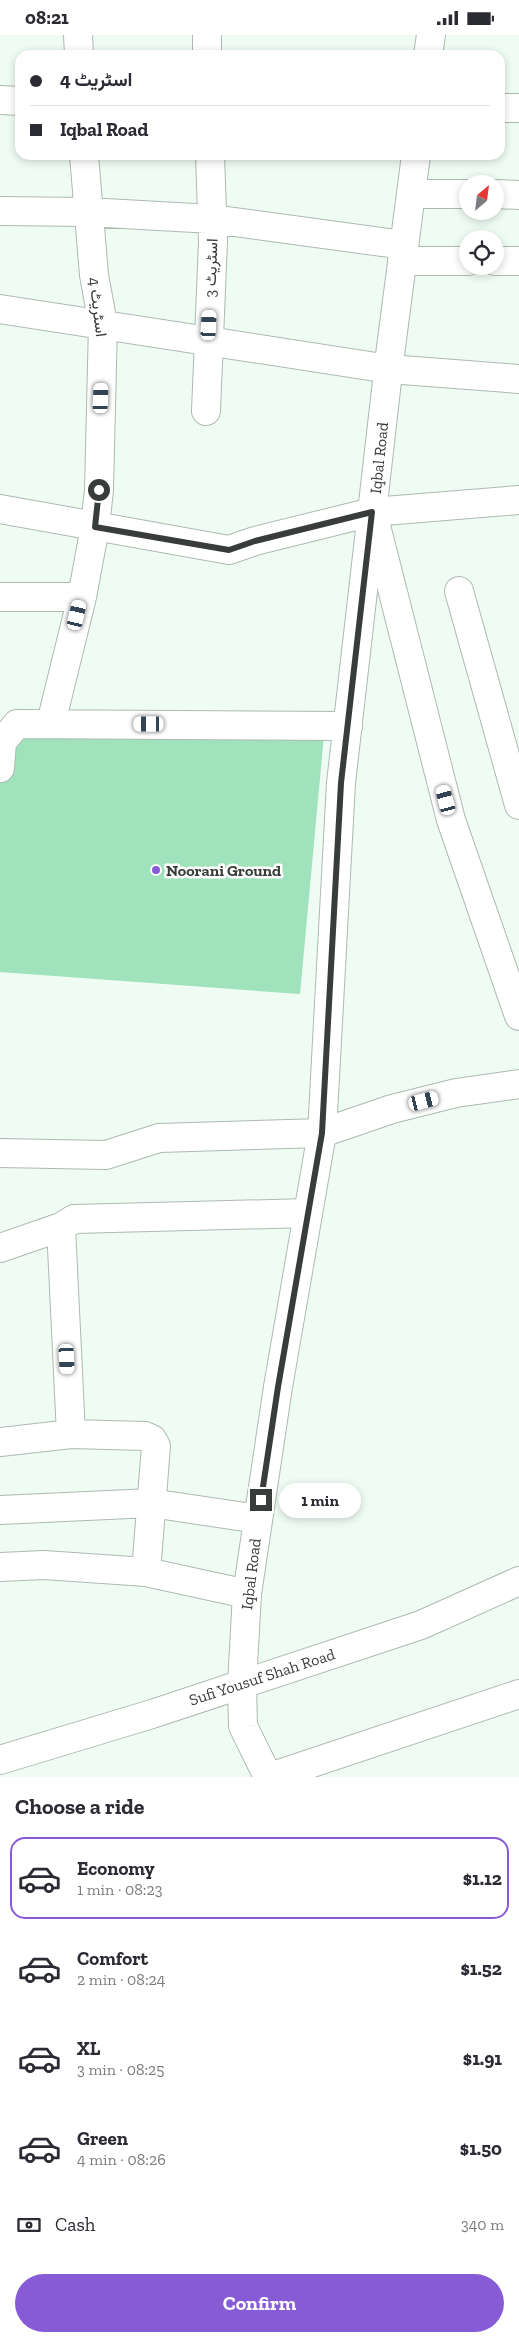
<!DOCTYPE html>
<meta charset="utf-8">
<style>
:root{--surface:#fff;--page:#f7f7f7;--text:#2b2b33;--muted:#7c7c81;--line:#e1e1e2;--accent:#865bd5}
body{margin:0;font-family:"Zilla Slab",Vazirmatn,serif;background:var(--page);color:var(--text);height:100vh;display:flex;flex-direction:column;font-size:19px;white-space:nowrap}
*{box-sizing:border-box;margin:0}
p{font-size:16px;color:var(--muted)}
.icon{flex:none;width:28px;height:28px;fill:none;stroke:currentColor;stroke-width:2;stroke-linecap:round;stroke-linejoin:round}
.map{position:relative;height:1742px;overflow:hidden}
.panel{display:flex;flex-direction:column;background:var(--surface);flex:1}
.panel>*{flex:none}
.guide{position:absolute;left:15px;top:15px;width:490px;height:110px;border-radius:15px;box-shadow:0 2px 8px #0003;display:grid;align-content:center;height:110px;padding:0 15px;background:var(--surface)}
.needle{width:32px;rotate:28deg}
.fabs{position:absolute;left:459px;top:140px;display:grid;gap:10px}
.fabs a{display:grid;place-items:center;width:45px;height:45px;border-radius:50%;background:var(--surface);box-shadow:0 2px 8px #0003;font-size:25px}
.end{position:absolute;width:22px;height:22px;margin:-11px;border:6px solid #383d39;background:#fff;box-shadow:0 0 0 2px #fff}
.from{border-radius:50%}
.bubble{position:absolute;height:35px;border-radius:18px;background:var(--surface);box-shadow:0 2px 8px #0003;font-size:16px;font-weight:800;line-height:35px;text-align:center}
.car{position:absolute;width:15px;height:30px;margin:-15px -8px;border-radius:6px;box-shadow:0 0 4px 1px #0007;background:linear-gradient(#fff 24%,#345 0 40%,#fff 0 76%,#345 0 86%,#fff 0)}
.guide b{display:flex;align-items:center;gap:18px;height:48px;font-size:19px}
.guide b+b{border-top:1px solid var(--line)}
.guide i{width:12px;height:12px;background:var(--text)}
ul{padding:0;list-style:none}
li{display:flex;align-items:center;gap:15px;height:82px;margin:0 10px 8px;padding:0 5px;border:2px solid transparent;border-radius:15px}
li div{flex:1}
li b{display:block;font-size:19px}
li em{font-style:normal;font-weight:800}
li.current{border-color:var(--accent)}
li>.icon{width:45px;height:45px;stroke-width:1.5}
h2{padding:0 15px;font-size:22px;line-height:60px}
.pay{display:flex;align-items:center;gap:12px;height:55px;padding:0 15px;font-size:19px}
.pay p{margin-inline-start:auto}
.action{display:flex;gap:10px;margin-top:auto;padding:10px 15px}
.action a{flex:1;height:58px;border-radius:30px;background:var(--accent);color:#fff;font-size:20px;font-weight:800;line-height:58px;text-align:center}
.status{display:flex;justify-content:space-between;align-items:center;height:35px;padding:0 25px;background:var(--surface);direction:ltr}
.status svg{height:14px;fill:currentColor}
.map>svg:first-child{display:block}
</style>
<div class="status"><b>08:21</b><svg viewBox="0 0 49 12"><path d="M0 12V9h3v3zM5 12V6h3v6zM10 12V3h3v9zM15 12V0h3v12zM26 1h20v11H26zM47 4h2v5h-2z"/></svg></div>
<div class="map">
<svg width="519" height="1742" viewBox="0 0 519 1742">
<rect width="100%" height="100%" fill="#effcf4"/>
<path fill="#a0e2bc" d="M17,689H325L300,959L0,937V733Z"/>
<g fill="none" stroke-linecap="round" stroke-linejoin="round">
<g stroke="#adb9b1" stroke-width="30">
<path id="minor" d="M78,0L79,20
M207,0V20
M0,65L20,66
M500,73H519
M411,159H468
M495,159L519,160
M0,176L88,177L212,184L404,210
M402,226H468
M495,226H519
M0,274L389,334L519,344
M206,376L213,206L210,120
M0,474L229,515L255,506L372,477L519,465
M373,479L451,785L519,981
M459,556L519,770
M0,562H82
M51,688L82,562L95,492L99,455L103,289L94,240L84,120
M0,733L2,707L17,689L348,691
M0,1118L106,1120L159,1103L322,1098L392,1074L456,1058L519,1049
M61,1192L71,1399
M0,1213L61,1192L74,1184L308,1178
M0,1407L71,1399L145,1401L152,1404L156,1411L146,1537
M0,1475L151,1468L258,1484
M0,1532L44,1530L146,1537L247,1559
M242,1649L243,1691L268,1742
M270,1742L519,1659"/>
</g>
<g stroke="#adb9b1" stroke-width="30">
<path id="tertiary" d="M428,20L431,0
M242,1649L247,1559L278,1352L322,1098L341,748L390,320L416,120"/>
</g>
<g stroke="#adb9b1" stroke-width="30">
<path id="secondary" d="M0,1725L152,1679L421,1590L519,1546"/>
</g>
<use href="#minor" stroke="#fff" stroke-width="28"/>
<use href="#tertiary" stroke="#fff" stroke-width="28"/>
<use href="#secondary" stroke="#fff" stroke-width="28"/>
</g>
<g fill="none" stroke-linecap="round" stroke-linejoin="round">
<path stroke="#383d39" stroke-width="6" d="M99,455L95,492L229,515L255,506L372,477L341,748L322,1098L278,1352L261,1465"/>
</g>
<circle fill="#865bd5" stroke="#fff" stroke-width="2" cx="156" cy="835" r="5"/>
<g text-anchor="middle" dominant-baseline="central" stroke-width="5" stroke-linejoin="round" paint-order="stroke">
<g font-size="16" fill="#383d39" stroke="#fff">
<text transform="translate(211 233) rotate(-88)">اسٹریٹ 3</text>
<text transform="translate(98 272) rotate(83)">اسٹریٹ 4</text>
<text transform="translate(379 423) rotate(-84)">Iqbal Road</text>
<text transform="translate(251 1539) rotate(-83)">Iqbal Road</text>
<text transform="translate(262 1642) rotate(-18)">Sufi Yousuf Shah Road</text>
</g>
<g font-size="16" font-weight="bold" fill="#383d39" stroke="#fff" text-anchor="start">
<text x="166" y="835">Noorani Ground</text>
</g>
</g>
</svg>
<div class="fabs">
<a><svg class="needle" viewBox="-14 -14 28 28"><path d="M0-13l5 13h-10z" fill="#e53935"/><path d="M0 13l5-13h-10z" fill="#7c7c81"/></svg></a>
<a><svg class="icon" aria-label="locate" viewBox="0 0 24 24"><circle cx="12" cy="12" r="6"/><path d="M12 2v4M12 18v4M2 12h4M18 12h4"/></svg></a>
</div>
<i class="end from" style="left:99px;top:455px"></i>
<i class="end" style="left:261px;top:1465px"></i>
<div class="bubble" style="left:279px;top:1448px;width:82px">1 min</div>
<i class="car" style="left:209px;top:290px;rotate:3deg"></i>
<i class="car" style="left:101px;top:363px;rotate:2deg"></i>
<i class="car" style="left:77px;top:580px;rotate:13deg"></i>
<i class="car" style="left:149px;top:689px;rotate:270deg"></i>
<i class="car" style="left:446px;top:765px;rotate:345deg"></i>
<i class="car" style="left:424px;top:1066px;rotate:76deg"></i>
<i class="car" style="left:67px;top:1324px;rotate:177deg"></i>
<div class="guide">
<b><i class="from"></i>اسٹریٹ 4</b>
<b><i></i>Iqbal Road</b>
</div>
</div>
<section class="panel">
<h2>Choose a ride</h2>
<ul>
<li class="current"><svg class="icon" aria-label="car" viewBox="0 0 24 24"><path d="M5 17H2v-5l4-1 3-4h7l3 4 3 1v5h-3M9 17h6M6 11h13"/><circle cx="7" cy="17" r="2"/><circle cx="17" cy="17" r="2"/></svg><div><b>Economy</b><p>1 min · 08:23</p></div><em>$1.12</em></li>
<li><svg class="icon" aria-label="car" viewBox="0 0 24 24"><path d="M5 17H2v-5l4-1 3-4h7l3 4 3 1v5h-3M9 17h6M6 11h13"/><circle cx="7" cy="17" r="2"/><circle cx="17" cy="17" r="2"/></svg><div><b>Comfort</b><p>2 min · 08:24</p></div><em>$1.52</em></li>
<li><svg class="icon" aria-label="car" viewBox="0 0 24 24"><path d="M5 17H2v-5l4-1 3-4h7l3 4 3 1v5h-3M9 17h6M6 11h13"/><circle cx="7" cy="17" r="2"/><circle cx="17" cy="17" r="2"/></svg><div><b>XL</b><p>3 min · 08:25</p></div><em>$1.91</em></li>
<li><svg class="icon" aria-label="car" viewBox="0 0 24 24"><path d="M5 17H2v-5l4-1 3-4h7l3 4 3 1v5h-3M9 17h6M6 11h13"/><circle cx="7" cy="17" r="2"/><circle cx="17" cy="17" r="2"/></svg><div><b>Green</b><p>4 min · 08:26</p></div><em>$1.50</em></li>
</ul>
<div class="pay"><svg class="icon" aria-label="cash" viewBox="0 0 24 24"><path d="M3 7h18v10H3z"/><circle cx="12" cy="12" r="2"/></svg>Cash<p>340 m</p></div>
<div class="action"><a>Confirm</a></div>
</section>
